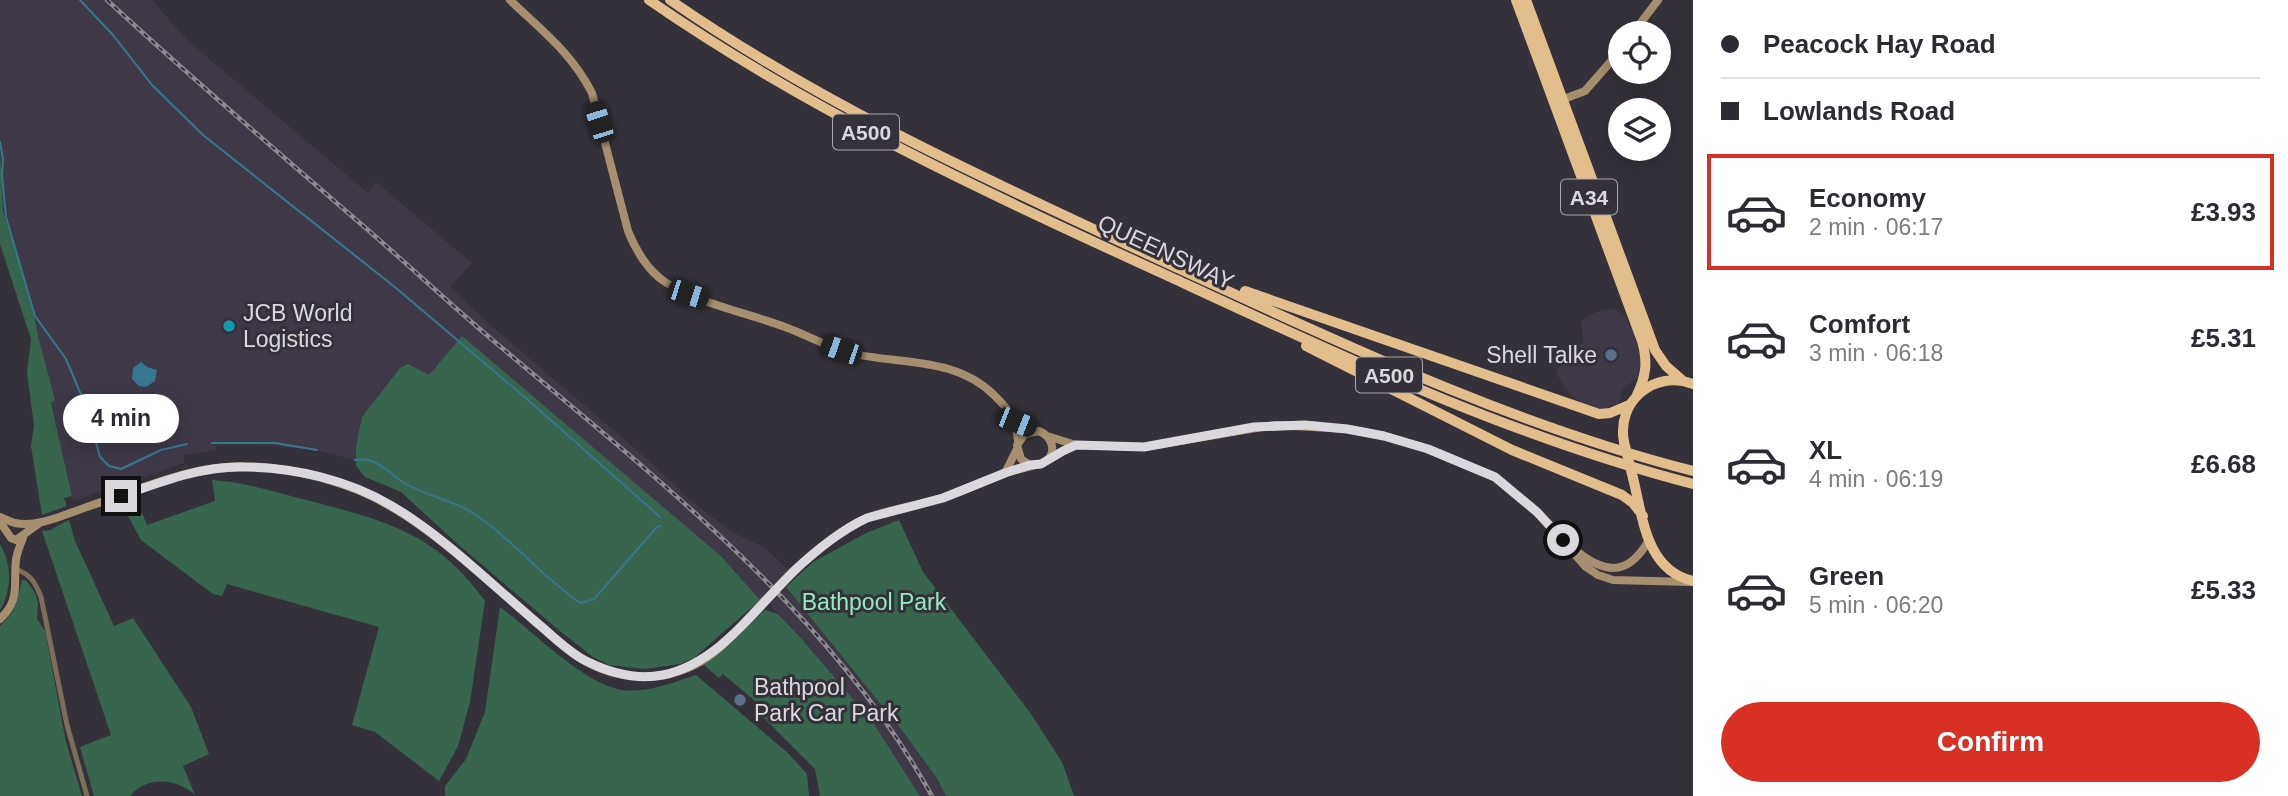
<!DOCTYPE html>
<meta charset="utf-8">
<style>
:root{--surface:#fff;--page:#f2f2f3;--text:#2b2b33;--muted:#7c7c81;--line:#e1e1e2;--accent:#d93025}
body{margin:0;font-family:Arial,sans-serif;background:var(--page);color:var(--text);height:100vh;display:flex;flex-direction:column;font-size:26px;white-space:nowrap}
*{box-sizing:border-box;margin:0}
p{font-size:23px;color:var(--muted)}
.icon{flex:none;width:38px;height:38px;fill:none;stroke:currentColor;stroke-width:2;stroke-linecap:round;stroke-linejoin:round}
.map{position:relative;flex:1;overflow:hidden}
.drawer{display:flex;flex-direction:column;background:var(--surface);width:595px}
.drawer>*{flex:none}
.hud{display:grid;align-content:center;height:154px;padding:0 28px;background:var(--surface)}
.fabs{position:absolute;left:1608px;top:21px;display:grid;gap:14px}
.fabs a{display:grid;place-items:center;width:63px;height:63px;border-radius:50%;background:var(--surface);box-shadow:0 4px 18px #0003;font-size:35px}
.end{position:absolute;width:32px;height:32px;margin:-16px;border:9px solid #dad7dd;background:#111;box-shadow:0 0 0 4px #111}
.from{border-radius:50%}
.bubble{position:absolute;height:49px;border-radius:24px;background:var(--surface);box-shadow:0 4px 18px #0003;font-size:23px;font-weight:700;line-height:49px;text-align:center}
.car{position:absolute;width:21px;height:42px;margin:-21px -10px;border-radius:9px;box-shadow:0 0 5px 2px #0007;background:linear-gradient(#222 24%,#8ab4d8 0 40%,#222 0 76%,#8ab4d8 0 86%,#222 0)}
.hud b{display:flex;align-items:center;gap:24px;height:66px;font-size:26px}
.hud b+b{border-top:2px solid var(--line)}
.hud i{width:18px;height:18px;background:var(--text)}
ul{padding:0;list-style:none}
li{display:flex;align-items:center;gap:21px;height:116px;margin:0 14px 10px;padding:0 14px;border:4px solid transparent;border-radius:0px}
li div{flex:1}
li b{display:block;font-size:26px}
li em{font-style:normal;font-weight:700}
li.current{border-color:var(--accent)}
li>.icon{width:63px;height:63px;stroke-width:1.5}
.cta{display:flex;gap:14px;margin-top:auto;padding:14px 28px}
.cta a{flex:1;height:80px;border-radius:42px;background:var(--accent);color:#fff;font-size:28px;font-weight:700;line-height:80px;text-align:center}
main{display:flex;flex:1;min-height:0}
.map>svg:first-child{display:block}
</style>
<main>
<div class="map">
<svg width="1693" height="796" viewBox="0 0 1693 796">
<rect width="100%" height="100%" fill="#35313a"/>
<path fill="#3f3847" d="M0,0H152L188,41L368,193L376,182L472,263L450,287L487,322L647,459L693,503L736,534L765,548L789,571L786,575L792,581L786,587L904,733L936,777L946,796H920L874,724L801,638L769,604L762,599L760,600L722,557L560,631L461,547L403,484L351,459L315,450L250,443L217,442L216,450L184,455V463L73,501L51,403L32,303L3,212L0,148Z
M1607,309H1615L1626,318L1634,335L1642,358L1639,376L1622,390L1619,403L1602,409L1585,407L1565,388L1556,373L1564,359L1583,343L1581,321L1594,313Z"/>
<path fill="#38654e" d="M0,148L3,212L32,303L38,336L55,400L51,403L72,496L64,498L67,506L42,515L31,446L34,426L27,372L31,339L0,244Z
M462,336L722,557L760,600L694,658L680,664L645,669L609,665L593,657L560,631L461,547L401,492L365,477L356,466V447L362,417L400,368L408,364L429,375Z
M212,480C243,482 272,491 302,499C382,520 434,530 485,601L470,702L458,746L439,781L375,732L352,725L379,627L227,584L222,596L213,594L141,540L128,516L142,513L147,525L215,501Z
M69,520L75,541L114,626L133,618L191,707L209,754L183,766L195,795C177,778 146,776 130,796H94L80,747L111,735L42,531L50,530Z
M899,520L923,572L1031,714L1062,762L1074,796H946L936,777L904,733L786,587L813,562L866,533Z
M0,544C12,564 12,590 0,610Z
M22,580H26L35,593L38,602L37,619L45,631L66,742L82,796H0V626C18,609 16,602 22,580Z
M500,607C533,631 581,682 621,690C645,694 674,682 696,675L788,753L807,774L809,796H445V786L466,759L485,712Z
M765,610L778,614L801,638L874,724L920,796H820L815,769L764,718L768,712L723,674L719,678L704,665Z"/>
<path fill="#36778f" d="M141,362L147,367L157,370L155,381L146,387L139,386L132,379L133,368Z"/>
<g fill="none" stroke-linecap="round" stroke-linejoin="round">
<path stroke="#36778f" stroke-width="2" d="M80,0L113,35L152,85L203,135L396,288L528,400L660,517
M0,142L3,159L2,175L6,217L35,316L66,359L74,378L86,407L100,457L109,466L121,469L161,450L187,444
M212,443H275L317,450
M355,460C379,456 388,474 406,484C429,497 457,501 479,517C507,537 530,562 556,584C564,590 572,599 581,603L594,599L657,527L661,526"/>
<path stroke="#7c6e5b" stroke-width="5" d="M16,569C31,575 35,582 41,597L67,725L87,796"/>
<path stroke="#a58f70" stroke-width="8" d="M510,0C542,31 571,52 592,93L628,231C635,249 648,271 665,282C697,303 748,313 785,327C807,335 827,347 850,353C899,365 956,356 995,396C1010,411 1016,419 1018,441
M1633,33L1658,0
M1564,99L1585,91L1620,51
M1047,436L1076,445
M1046,461L1063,451L1076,445L1144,447L1275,425L1347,429L1384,436L1428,449L1495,477L1537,512L1586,567L1598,575L1613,580L1690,582
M1005,473L1017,449
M0,517C5,519 10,522 15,523C37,528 66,514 87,507C125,494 163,478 203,470C249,461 300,470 344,485C415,508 483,578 541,626C554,637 567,650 582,659C618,683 673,682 708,657C729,642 746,620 764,601
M0,522L11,538L16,540L41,522
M1579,553C1609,576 1630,573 1649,540
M796,569C815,553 834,535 856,523C883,509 916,507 945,497C965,491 985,481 1005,473C1014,469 1041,466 1046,461C1058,451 1051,436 1039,431L1025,434L1017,445L1021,459L1030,465
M0,619C21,599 13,585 16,560C17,552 20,545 23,538"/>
<path stroke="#e2be8d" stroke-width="10" d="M649,0C815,115 998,198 1181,282C1347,359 1515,438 1693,484
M670,0C826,108 999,185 1171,265C1341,343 1512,425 1693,471
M1516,0L1642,341C1648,362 1646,376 1637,395
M1526,0L1655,350L1666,366L1682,380
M1245,291L1599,414L1610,413L1629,405
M1306,346L1512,450L1622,495L1633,503L1643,516
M1624,442C1616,401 1655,369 1693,384
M1633,478C1643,518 1646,570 1693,581"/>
<g stroke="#8d8a91" stroke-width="4.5">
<path id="rail" d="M107,0C188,75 271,146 354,218C400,257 443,298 489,337C649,473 828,608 932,796"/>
</g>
<use href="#rail" stroke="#35313a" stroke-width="2" stroke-dasharray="5" stroke-linecap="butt"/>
<path stroke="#a58f70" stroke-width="8" d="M764,601L796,569"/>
<path stroke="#e2be8d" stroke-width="10" d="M1624,442L1633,478"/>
</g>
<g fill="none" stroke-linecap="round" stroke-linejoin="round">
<path stroke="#dad7dd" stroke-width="9" d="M121,496C161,482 201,466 244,467C293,467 349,480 392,506C443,536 490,583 536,622C552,635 568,652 586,661C610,673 637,680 663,675C719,663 755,609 794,571C815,551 840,531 867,518L943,498L1005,473L1030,465L1041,464L1063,451L1076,445L1144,447L1254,427L1305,425L1347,429L1384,436L1428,449L1495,477L1537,512L1563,540"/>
</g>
<circle fill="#0f9aa8" stroke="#35313a" stroke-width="2.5" cx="229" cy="326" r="7"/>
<g fill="#5c6f8a" stroke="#35313a" stroke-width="2.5">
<circle cx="1611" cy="355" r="7"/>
<circle cx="740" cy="700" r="7"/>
</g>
<g text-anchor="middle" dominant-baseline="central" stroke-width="6" stroke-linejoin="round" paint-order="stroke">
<g fill="#35313a" stroke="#a8a5ac" stroke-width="2">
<rect x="833" y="114.5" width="66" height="35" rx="5"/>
<rect x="1561" y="179.5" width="56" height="35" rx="5"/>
<rect x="1356" y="357.5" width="66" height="35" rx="5"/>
</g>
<g font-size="21" font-weight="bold" fill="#dad7dd">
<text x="866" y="132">A500</text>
<text x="1589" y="197">A34</text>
<text x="1389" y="375">A500</text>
</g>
<g font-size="23" fill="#dad7dd" stroke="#35313a">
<text transform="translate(1166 252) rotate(25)">QUEENSWAY</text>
</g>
<g font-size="23" fill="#dad7dd" stroke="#35313a" text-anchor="start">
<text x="243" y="313">JCB World<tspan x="243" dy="26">Logistics</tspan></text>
<text x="1597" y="355" text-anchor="end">Shell Talke</text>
<text x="754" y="687">Bathpool<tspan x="754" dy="26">Park Car Park</tspan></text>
</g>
<g font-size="23" fill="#94ebbd" stroke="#35313a">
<text x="874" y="602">Bathpool Park</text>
</g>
</g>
</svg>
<div class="fabs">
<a><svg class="icon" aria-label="locate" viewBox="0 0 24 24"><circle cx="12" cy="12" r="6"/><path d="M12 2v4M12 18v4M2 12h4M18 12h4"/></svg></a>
<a><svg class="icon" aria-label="layers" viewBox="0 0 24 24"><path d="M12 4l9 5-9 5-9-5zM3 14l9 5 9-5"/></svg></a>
</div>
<i class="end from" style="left:1563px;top:540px"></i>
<i class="end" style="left:121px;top:496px"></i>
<div class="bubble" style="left:63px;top:394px;width:116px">4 min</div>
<i class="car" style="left:599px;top:122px;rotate:342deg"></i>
<i class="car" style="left:688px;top:294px;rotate:108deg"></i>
<i class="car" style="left:841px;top:350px;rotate:289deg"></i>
<i class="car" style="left:1016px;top:422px;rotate:112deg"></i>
</div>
<section class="drawer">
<div class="hud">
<b><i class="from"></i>Peacock Hay Road</b>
<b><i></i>Lowlands Road</b>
</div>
<ul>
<li class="current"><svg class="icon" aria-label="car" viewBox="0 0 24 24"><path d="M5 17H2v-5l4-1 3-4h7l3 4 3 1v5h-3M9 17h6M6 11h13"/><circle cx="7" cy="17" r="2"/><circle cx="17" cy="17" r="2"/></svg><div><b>Economy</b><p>2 min · 06:17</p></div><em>£3.93</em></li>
<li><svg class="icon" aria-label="car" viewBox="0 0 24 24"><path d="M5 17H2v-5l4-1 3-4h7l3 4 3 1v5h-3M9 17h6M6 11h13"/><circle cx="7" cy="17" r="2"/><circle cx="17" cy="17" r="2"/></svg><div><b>Comfort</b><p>3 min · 06:18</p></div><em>£5.31</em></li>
<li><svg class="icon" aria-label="car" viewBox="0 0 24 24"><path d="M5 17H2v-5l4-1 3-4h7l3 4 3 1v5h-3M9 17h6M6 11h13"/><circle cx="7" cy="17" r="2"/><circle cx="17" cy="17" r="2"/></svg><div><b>XL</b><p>4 min · 06:19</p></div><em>£6.68</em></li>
<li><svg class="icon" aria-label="car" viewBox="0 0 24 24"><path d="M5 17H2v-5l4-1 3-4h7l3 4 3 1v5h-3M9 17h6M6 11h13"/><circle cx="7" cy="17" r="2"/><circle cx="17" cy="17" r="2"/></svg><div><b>Green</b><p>5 min · 06:20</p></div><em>£5.33</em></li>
</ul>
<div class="cta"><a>Confirm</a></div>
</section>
</main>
